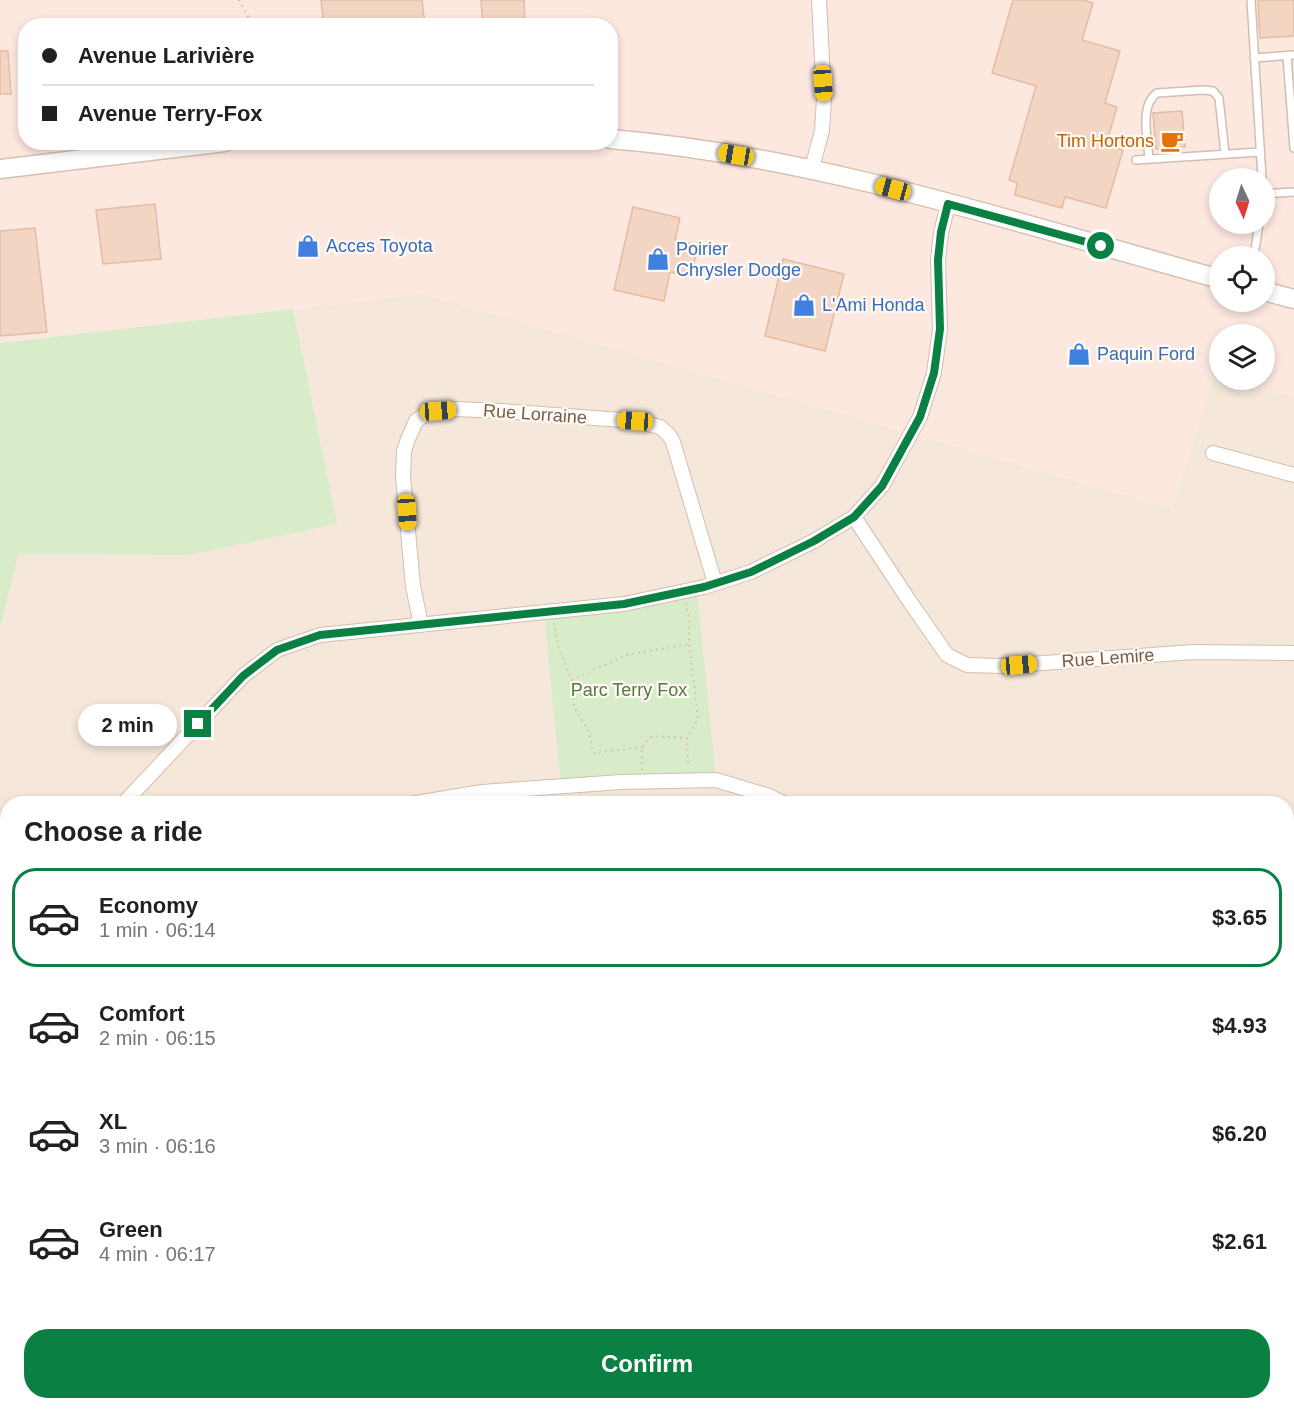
<!DOCTYPE html>
<meta charset="utf-8">
<style>
:root{--surface:#fff;--page:#f2f2f2;--text:#202124;--muted:#757577;--line:#e0e0e0;--accent:#0b8043}
body{margin:0;font-family:Helvetica,sans-serif;background:var(--page);color:var(--text);height:100vh;display:flex;flex-direction:column;font-size:22px;white-space:nowrap}
*{box-sizing:border-box;margin:0}
p{font-size:20px;color:var(--muted)}
.icon{flex:none;width:33px;height:33px;fill:none;stroke:currentColor;stroke-width:2;stroke-linecap:round;stroke-linejoin:round}
.map{position:relative;flex:1;overflow:hidden}
.sheet{position:absolute;left:0px;top:796px;width:1294px;height:614px;display:flex;flex-direction:column;background:var(--surface);border-radius:24px 24px 0 0;box-shadow:0 3px 9px #0003}
.sheet>*{flex:none}
.hud{position:absolute;left:18px;top:18px;width:600px;height:132px;border-radius:24px;box-shadow:0 3px 9px #0003;display:grid;align-content:center;height:132px;padding:0 24px;background:var(--surface)}
.needle{width:39px;rotate:176deg}
.fabs{position:absolute;left:1209px;top:168px;display:grid;gap:12px}
.fabs a{display:grid;place-items:center;width:66px;height:66px;border-radius:50%;background:var(--surface);box-shadow:0 3px 9px #0003;font-size:30px}
.end{position:absolute;width:27px;height:27px;margin:-14px;border:8px solid #0b8043;background:#fff;box-shadow:0 0 0 3px #fff}
.from{border-radius:50%}
.bubble{position:absolute;height:42px;border-radius:21px;background:var(--surface);box-shadow:0 3px 9px #0003;font-size:20px;font-weight:800;line-height:42px;text-align:center}
.car{position:absolute;width:18px;height:36px;margin:-18px -9px;border-radius:8px;box-shadow:0 0 4px 2px #0007;background:linear-gradient(#f5c518 24%,#345 0 40%,#f5c518 0 76%,#345 0 86%,#f5c518 0)}
.hud b{display:flex;align-items:center;gap:21px;height:57px;font-size:22px}
.hud b+b{border-top:2px solid var(--line)}
.hud i{width:15px;height:15px;background:var(--text)}
ul{padding:0;list-style:none}
li{display:flex;align-items:center;gap:18px;height:99px;margin:0 12px 9px;padding:0 12px;border:3px solid transparent;border-radius:24px}
li div{flex:1}
li b{display:block;font-size:22px}
li em{font-style:normal;font-weight:800}
li.current{border-color:var(--accent)}
li>.icon{width:54px;height:54px;stroke-width:1.5}
h2{padding:0 24px;font-size:27px;line-height:72px}
.action{display:flex;gap:12px;margin-top:auto;padding:12px 24px}
.action a{flex:1;height:69px;border-radius:24px;background:var(--accent);color:#fff;font-size:24px;font-weight:800;line-height:69px;text-align:center}
.map>svg:first-child{display:block}
</style>
<div class="map">
<svg width="1294" height="1409" viewBox="0 0 1294 1409">
<rect width="100%" height="100%" fill="#fdf6ec"/>
<path fill="#f5e8da" d="M422,294L1172,508L1213,379L1294,396V1253L1287,1251V804H8V1402L504,1403L497,1409H0V630L17,554L189,555L336,524L293,309Z"/>
<path fill="#fde8e0" fill-rule="evenodd" d="M0,0H1294V396L1213,379L1173,508L422,294L0,343ZM26,26H610V142H26ZM1220,178H1264V224H1220ZM1220,256H1264V302H1220ZM1220,334H1264V380H1220Z"/>
<path fill="#d8ecc9" d="M293,309L337,524L189,555L18,554L0,629V343Z
M697,589L716,780L561,787L544,612Z
M1287,1251L1294,1253V1409H497L504,1402H1287Z"/>
<path fill="#f3d5c3" stroke="#e6bba3" stroke-width="1.5" d="M321,0H422L425,26H324Z
M481,0H524L525,26H483Z
M1013,0H1083L1093,3L1082,40L1120,51L1105,103L1117,107L1106,145L1123,150L1106,208L1065,197L1062,208L1015,195L1017,183L1009,180L1036,86L992,73Z
M1258,0H1294V36L1260,38Z
M0,51H8L11,94H0Z
M1182,111L1185,147L1156,149L1153,113Z
M155,204L161,259L103,264L96,210Z
M633,207L680,218L675,240L698,245L691,277L670,272L664,301L614,290Z
M35,228L47,332L0,336V231Z
M783,259L844,274L825,351L765,336Z"/>
<g fill="none" stroke-linecap="round" stroke-linejoin="round">
<g stroke="#d1beb0" stroke-width="10">
<path id="lane" d="M1251,0L1262,178
M1287,56L1294,148
M1254,58L1294,55
M1149,159C1148,140 1139,105 1157,93L1203,90L1213,91L1219,98L1225,154
M1136,160L1260,152
M1264,194L1294,192
M1254,256L1259,224"/>
</g>
<g stroke="#d1beb0" stroke-width="16">
<path id="street" d="M812,168L822,131L824,98L819,0
M1213,453L1294,475
M854,517L910,602L947,655L967,665L1001,666L1193,652L1294,653
M421,625L413,586L403,477L404,451L408,439L416,421L427,413L456,409L502,411L635,421L660,427L669,435L673,442L715,583
M123,804L243,676L277,650L320,635L624,604L704,587L751,572L814,541L854,517L882,486L920,417L934,373L940,329L938,260L941,233L948,204
M410,804L482,792L621,782L716,780L769,796L785,804
M0,935L8,927
M0,1386H8
M134,1402L140,1409
M335,1402L341,1409"/>
</g>
<g stroke="#d6c0b0" stroke-width="21">
<path id="secondary" d="M610,139C819,156 1019,224 1220,279
M0,169L225,142
M1264,291L1294,299
M1287,1251L1294,1253
M497,1409L504,1402"/>
</g>
<path stroke="#d9b8a5" stroke-width="2" stroke-dasharray="1.5 4.5" stroke-linecap="butt" d="M239,0L253,26
M686,603L689,620V644L698,718L687,738L688,767
M554,623L559,650L572,680L574,707L589,732L593,753L642,747
M572,680L626,655L689,644
M642,770V747L652,736L687,738
M519,1409L526,1402"/>
<use href="#lane" stroke="#fff" stroke-width="7"/>
<use href="#street" stroke="#fff" stroke-width="14"/>
<use href="#secondary" stroke="#fff" stroke-width="18"/>
</g>
<g fill="none" stroke-linecap="round" stroke-linejoin="round">
<path stroke="#0b8043" stroke-width="8" d="M198,724L243,676L277,650L320,635L624,604L704,587L751,572L814,541L854,517L882,486L920,417L934,373L940,329L938,260L941,232L948,204L1101,246"/>
</g>
<defs>
<g id="cafe-bare" transform="scale(1.8)"><path d="M-5.5-4.5H6V0H3Q3 3.5 0 3.5H-2.5Q-5.5 3.5-5.5 0ZM3-3.2v2h1.7v-2ZM-6 4.5H4V6H-6Z" fill="#e8710a" stroke="#fffaf3" stroke-width="2.5" paint-order="stroke"/></g>
<g id="shop-bare" transform="scale(1.8)"><path d="M-5-2.5h2.3a2.7 3.5 0 0 1 5.4 0H5L5.5 6h-11ZM-1.5-2.5h3a1.5 2.3 0 0 0-3 0Z" fill="#3f7fe0" stroke="#fffaf3" stroke-width="2.5" paint-order="stroke"/></g>
</defs>
<g fill-rule="evenodd">
<use href="#cafe-bare" x="1172" y="141"/>
<use href="#shop-bare" x="308" y="246"/>
<use href="#shop-bare" x="658" y="259"/>
<use href="#shop-bare" x="804" y="305"/>
<use href="#shop-bare" x="1079" y="354"/>
</g>
<g text-anchor="middle" dominant-baseline="central" stroke-width="4.5" stroke-linejoin="round" paint-order="stroke">
<g font-size="18" fill="#c56008" stroke="#fffaf3" text-anchor="end">
<text x="1154" y="141">Tim Hortons</text>
</g>
<g font-size="18" fill="#366cbe" stroke="#fffaf3" text-anchor="start">
<text x="326" y="246">Acces Toyota</text>
<text x="676" y="249">Poirier<tspan x="676" dy="21">Chrysler Dodge</tspan></text>
<text x="822" y="305">L'Ami Honda</text>
<text x="1097" y="354">Paquin Ford</text>
</g>
<g font-size="18" fill="#7a5c4d" stroke="#fffaf3">
<text transform="translate(535 414) rotate(4)">Rue Lorraine</text>
<text transform="translate(1108 658) rotate(-4)">Rue Lemire</text>
</g>
<g font-size="18" fill="#537a41" stroke="#fffaf3">
<text x="629" y="690">Parc Terry Fox</text>
</g>
</g>
</svg>
<div class="fabs">
<a><svg class="needle" viewBox="-14 -14 28 28"><path d="M0-13l5 13h-10z" fill="#e53935"/><path d="M0 13l5-13h-10z" fill="#757577"/></svg></a>
<a><svg class="icon" aria-label="locate" viewBox="0 0 24 24"><circle cx="12" cy="12" r="6"/><path d="M12 2v4M12 18v4M2 12h4M18 12h4"/></svg></a>
<a><svg class="icon" aria-label="layers" viewBox="0 0 24 24"><path d="M12 4l9 5-9 5-9-5zM3 14l9 5 9-5"/></svg></a>
</div>
<i class="end from" style="left:1101px;top:246px"></i>
<i class="end" style="left:198px;top:724px"></i>
<div class="bubble" style="left:78px;top:704px;width:99px">2 min</div>
<i class="car" style="left:823px;top:83px;rotate:176deg"></i>
<i class="car" style="left:736px;top:155px;rotate:280deg"></i>
<i class="car" style="left:893px;top:189px;rotate:285deg"></i>
<i class="car" style="left:438px;top:411px;rotate:86deg"></i>
<i class="car" style="left:635px;top:421px;rotate:274deg"></i>
<i class="car" style="left:407px;top:512px;rotate:176deg"></i>
<i class="car" style="left:1019px;top:665px;rotate:85deg"></i>
<div class="hud">
<b><i class="from"></i>Avenue Larivière</b>
<b><i></i>Avenue Terry-Fox</b>
</div>
<section class="sheet">
<h2>Choose a ride</h2>
<ul>
<li class="current"><svg class="icon" aria-label="car" viewBox="0 0 24 24"><path d="M5 17H2v-5l4-1 3-4h7l3 4 3 1v5h-3M9 17h6M6 11h13"/><circle cx="7" cy="17" r="2"/><circle cx="17" cy="17" r="2"/></svg><div><b>Economy</b><p>1 min · 06:14</p></div><em>$3.65</em></li>
<li><svg class="icon" aria-label="car" viewBox="0 0 24 24"><path d="M5 17H2v-5l4-1 3-4h7l3 4 3 1v5h-3M9 17h6M6 11h13"/><circle cx="7" cy="17" r="2"/><circle cx="17" cy="17" r="2"/></svg><div><b>Comfort</b><p>2 min · 06:15</p></div><em>$4.93</em></li>
<li><svg class="icon" aria-label="car" viewBox="0 0 24 24"><path d="M5 17H2v-5l4-1 3-4h7l3 4 3 1v5h-3M9 17h6M6 11h13"/><circle cx="7" cy="17" r="2"/><circle cx="17" cy="17" r="2"/></svg><div><b>XL</b><p>3 min · 06:16</p></div><em>$6.20</em></li>
<li><svg class="icon" aria-label="car" viewBox="0 0 24 24"><path d="M5 17H2v-5l4-1 3-4h7l3 4 3 1v5h-3M9 17h6M6 11h13"/><circle cx="7" cy="17" r="2"/><circle cx="17" cy="17" r="2"/></svg><div><b>Green</b><p>4 min · 06:17</p></div><em>$2.61</em></li>
</ul>
<div class="action"><a>Confirm</a></div>
</section>
</div>
